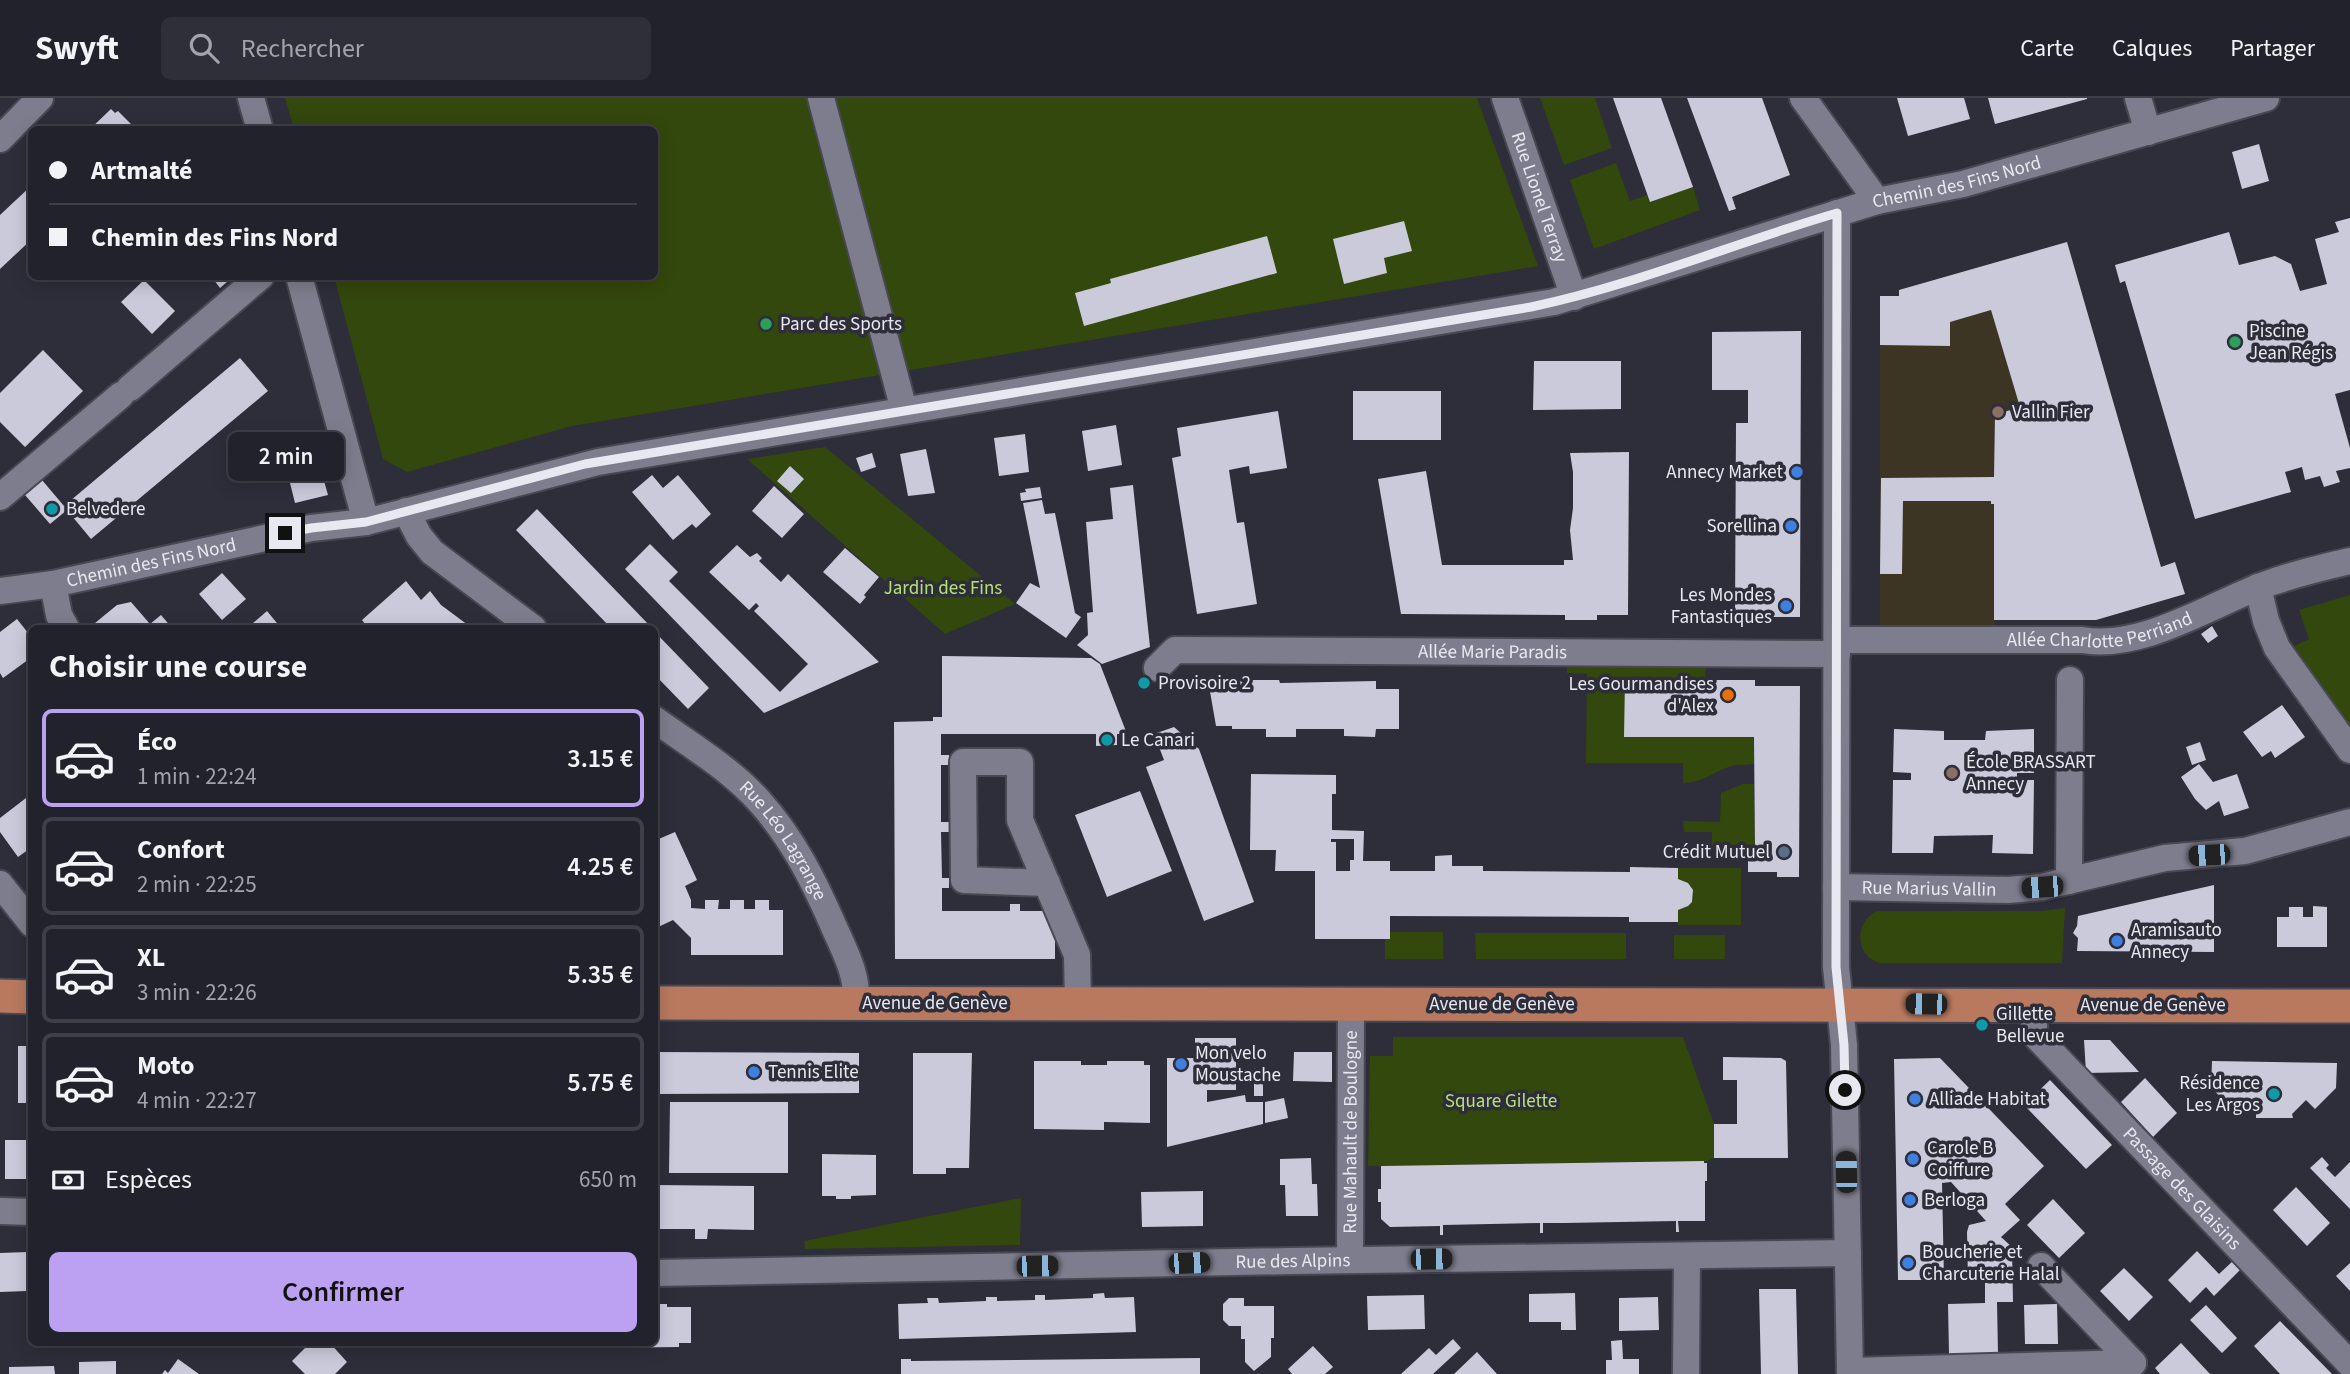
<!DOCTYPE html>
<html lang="fr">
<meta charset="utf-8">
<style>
:root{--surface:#22222c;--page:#2e2f38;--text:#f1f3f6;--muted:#a2a4a9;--line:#3f3f48;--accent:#bca0f2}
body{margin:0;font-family:"Source Sans 3",sans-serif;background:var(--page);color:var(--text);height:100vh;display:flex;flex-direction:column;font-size:26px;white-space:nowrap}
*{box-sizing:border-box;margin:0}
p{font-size:23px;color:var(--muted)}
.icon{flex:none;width:38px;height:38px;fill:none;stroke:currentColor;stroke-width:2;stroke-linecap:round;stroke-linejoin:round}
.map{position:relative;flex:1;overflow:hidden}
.side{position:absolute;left:28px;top:527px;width:630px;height:721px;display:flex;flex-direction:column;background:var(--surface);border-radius:10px;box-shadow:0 4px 18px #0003,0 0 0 2px var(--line)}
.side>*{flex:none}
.hud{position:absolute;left:28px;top:28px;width:630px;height:154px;border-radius:10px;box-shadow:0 4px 18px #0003,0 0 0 2px var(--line);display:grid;align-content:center;height:154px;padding:0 21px;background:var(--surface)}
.end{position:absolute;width:32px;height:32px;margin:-16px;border:9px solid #e8e8f0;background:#111;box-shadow:0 0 0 4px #111}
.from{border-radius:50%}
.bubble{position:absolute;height:49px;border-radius:10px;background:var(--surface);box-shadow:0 4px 18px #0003,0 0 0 2px var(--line);font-size:23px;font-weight:600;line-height:49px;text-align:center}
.car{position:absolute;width:21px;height:42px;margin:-21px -10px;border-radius:9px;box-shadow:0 0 5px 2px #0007;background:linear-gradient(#222 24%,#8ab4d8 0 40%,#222 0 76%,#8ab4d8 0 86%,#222 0)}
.hud b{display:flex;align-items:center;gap:24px;height:66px;font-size:26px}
.hud b+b{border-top:2px solid var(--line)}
.hud i{width:18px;height:18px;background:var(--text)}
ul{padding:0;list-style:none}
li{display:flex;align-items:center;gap:21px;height:98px;margin:0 14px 10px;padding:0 7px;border:4px solid var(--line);border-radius:10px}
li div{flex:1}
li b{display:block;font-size:26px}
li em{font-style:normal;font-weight:600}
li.current{border-color:var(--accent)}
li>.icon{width:63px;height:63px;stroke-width:1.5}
h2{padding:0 21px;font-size:32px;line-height:84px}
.pay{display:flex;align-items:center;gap:18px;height:77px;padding:0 21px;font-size:26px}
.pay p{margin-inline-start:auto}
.button{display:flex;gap:14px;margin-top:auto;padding:14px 21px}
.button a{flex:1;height:80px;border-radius:10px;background:var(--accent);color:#111;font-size:28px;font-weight:600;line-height:80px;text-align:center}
header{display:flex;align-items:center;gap:42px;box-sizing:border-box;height:98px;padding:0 35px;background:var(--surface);border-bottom:2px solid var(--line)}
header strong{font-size:33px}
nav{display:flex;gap:38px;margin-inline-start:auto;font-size:24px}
.search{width:490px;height:63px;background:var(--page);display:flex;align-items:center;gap:18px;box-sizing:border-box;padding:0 24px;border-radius:10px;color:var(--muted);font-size:26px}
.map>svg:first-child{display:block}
</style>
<header>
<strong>Swyft</strong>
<div class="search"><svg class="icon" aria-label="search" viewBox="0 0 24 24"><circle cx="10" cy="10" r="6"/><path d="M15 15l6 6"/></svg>Rechercher</div>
<nav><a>Carte</a><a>Calques</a><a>Partager</a></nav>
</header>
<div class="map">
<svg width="2350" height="1276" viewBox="0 0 2350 1276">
<rect width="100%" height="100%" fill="#2e2d3a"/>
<path fill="#3d3524" d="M2067,144L2161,468L2175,464L2185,496L2096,522H1995L1994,527L1880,529V198H1898L1899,192Z"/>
<path fill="#33480c" d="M285,0H1477L1538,168L572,328L407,374L383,361L334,179L654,178V32L294,31Z
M1540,0H1595L1612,50L1564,67Z
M1616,65L1630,103L1647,97L1650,104L1693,89L1700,112L1594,151L1570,82Z
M825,349L1015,506L945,536L747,361Z
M2350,497V629L2294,548L2309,541L2299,512Z
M1567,559L1706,562L1705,582H1625V639H1754V666C1745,667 1734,666 1726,670C1710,676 1701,685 1683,685V665H1586L1587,576L1567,575Z
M1743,686H1754L1755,752H1712V734H1684L1683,723L1720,724L1721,695Z
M1678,770H1741V827H1678V812L1688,808L1693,799L1691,789L1678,781Z
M2065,810L2062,865H1880C1854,859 1854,824 1877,813H2041Z
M1390,834H1443V861H1385V841H1390Z
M1475,835H1626V861H1476Z
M1674,837H1725V861H1674Z
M1393,939H1683L1714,1026V1060L1707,1063L1368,1068L1370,958H1393Z
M1021,1100L1020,1147L805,1151L804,1143Z"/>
<path fill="#cacadb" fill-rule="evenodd" d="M1613,0H1661L1693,89L1650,104Z
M1687,0H1762L1790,77L1732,99L1736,111L1729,113Z
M1897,0H1964L1970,21L1908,38Z
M1988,0H2087V1L1995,26Z
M111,11L115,15L118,13L131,26L128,29L130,32H89Z
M2259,46L2269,83L2242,91L2232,54Z
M32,87V141L0,171V117Z
M2350,120V292L2335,296L2350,350V370L2336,373L2340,384L2324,389L2320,378L2305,382L2302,369L2285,374L2291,394L2195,421L2125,183L2120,185L2115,167L2229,134L2239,167L2275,158L2291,166L2300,193L2327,186L2315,141L2339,134L2335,124Z
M1404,123L1412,153L1384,160L1387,175L1344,186L1333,141Z
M1267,138L1277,175L1084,228L1075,195L1111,185L1110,181Z
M2067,144L2161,469L2175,464L2185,496L2096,522H1994V406H1991V403H1903L1902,476H1880L1881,380L1994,379L1995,317L2020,309L1991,212L1950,224V248L1880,247V198H1899V192Z
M211,178H234L220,190Z
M144,182L175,213L152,236L121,204Z
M1801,233L1800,519H1735L1736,325H1748V292H1712V234Z
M43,252L83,293L25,349L0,324V295Z
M240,260L268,293L91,441L67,412L50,426L25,397L42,382L64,408Z
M1534,263H1621V311L1533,312Z
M1353,293H1441V342H1353Z
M1278,313L1287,370L1250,376L1249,368L1229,372L1237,425L1244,424L1257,506L1197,516L1172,360L1181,358L1177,330Z
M1116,327L1122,367L1088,373L1082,333Z
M1025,336L1029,374L999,378L994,340Z
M926,351L935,395L908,398L900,356Z
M316,354L328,397L295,405L285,365L309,358V356Z
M1629,354L1628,517H1597V522H1565V517L1401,516L1378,381L1426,373L1442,467H1564V462H1573L1570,432L1573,410V374L1570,355Z
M872,355L876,369L861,374L856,360Z
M790,368L804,381L791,395L777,383Z
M652,377L663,390L678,377L711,416L696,430L692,426L673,442L632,394Z
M1133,387L1150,549L1102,566L1077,547L1088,537L1087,515L1093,514L1086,424L1113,421L1110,390Z
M774,388L804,416L782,440L752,413Z
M1040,389L1042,400L1021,403L1020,395L1026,394L1025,391Z
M1042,402L1045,416L1055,415L1075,515L1081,519L1066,540L1016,505L1030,485L1040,490L1023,405Z
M537,411L652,530H611L516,432Z
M650,446L678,474L669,483L780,594L808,566L754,513L759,508L756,505L749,512L709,474L737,447L750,459L757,455L762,460L759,463L781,484L788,476L879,564L764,615L625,471Z
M845,450L879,479L864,497L866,499L860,506L823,474Z
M222,475L246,501L222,522L199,496Z
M406,483L421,502L430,493L441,507L472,530H368L362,522Z
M131,504L150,526L161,517L172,530H99L95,525L117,507Z
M267,513L281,530H257L253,525Z
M17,521L32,540V559L3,580L0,575V534Z
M2212,528L2218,538L2208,545L2201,536Z
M654,533L709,590L688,611L654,576Z
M942,558L1091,560L1100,566L1127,636H1117V647L1096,648V636H941V657H949V667H941V724H949V734H941L942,780H949V790H942V813H1010V806H1020V813H1055V861H895L894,624L933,623V619H942Z
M1208,582H1279L1280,585L1376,583V591H1399V631H1376L1375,639L1344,638V631H1296V639H1266V631H1232V628H1216Z
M1625,582H1755V588H1800L1799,779H1777V774H1748V752H1755L1754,639H1624Z
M2282,607L2305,639L2275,660L2271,653L2262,659L2243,634Z
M1174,629L1199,651L1254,804L1204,823L1146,669L1164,662L1154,636Z
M1894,631L1944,633V642H1985L1986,633L2034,631V675H2017V682H2034L2033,756L1992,755L1993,737L1934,738L1933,755H1892L1893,682H1911V675L1893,674Z
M2200,644L2206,662L2192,667L2186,649Z
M2199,666L2213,684L2237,676L2249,710L2224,718L2219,703L2206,712L2195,701L2181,679Z
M1251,676L1336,677V696H1332V732L1364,733L1363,763H1390V773H1435V758L1452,757V768H1483V773L1630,774V769L1678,770V781L1688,785L1693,792L1692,804L1688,808L1678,812V824H1629V819L1390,818V841H1315V773H1275L1276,752H1250ZM1331,741H1354V762H1350V773H1336V744H1331Z
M1140,693L1172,773L1107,799L1075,717Z
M26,700L32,707V749L18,759L0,734V720Z
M675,734L697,782L685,788L691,802V810L705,811V802H719L718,811H730V802H744V811H755V802H769V812H783V857H691V840L673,822L654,831V799L658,798L654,791V743Z
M2214,787V854L2077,853L2078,840L2073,835L2077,828L2078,818Z
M2313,808L2327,809V849H2277V819H2289V809H2303V819H2313Z
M1195,940H1236V992H1207V1004L1245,997L1246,1004H1263V1026L1167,1049V960H1195Z
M2084,942H2110L2139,974L2086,975Z
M18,948H32V1005H18Z
M654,954L859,955V995L654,996Z
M1294,954H1332V984L1293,983Z
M913,955H972L969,1070H946V1076H913Z
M1723,959L1781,960L1786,963L1788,1060H1714V1026H1737V982H1723Z
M1940,960L2044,1068L2005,1106L2020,1122L2001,1139L2012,1149L2013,1204H1997L1998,1256H1949L1948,1206L1985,1205V1183H1968L1967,1134L1969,1127L1986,1123L1951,1084L1942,1085L1944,1182H1898L1894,961Z
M1034,963H1081V967H1107V963H1144V967H1150V1025L1104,1024V1032L1034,1031Z
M2212,963L2337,965L2336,990L2315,1011L2306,1002L2292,1016L2293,1020H2256V1016L2242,1001L2233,1010L2211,990Z
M1254,970H1263V998H1254Z
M2145,980L2177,1015L2153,1039L2121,1004Z
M2050,982L2112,1047L2086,1071L2024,1007Z
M1284,1000L1288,1020L1265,1025V1004Z
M670,1004H788V1075H669Z
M5,1042H32V1081H5Z
M822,1056L876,1057V1097L851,1098V1101H836V1098H822Z
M2322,1059L2329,1067L2326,1070L2335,1079L2350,1064V1111L2310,1070Z
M1311,1060L1312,1086H1317L1318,1118H1286L1285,1087H1280V1061Z
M1704,1063V1065H1707V1083H1705V1123H1678L1679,1134H1676V1123L1564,1125H1543V1135H1540V1125L1443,1127V1137H1440V1128L1390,1129L1381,1121V1104H1378V1091H1381V1068Z
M654,1087L754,1088V1132L708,1131L707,1141H695V1131H654Z
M2296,1089L2330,1125L2307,1148L2273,1112Z
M1203,1093V1128L1142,1129L1141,1094Z
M2053,1101L2085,1135L2059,1160L2027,1127Z
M2197,1153L2219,1176L2234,1162L2242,1170L2214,1198L2206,1189L2190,1205L2168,1182Z
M27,1154V1193L0,1194V1155Z
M2350,1165V1193L2336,1178Z
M2124,1170L2153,1199L2129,1223L2100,1193Z
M1759,1191H1796L1798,1276H1761Z
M1104,1195L1105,1200L1134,1199L1136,1234L899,1241L898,1206L928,1205L927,1200H938L939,1205L986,1203V1199H997V1203L1035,1202V1197H1045V1202L1093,1200V1196Z
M1575,1195L1576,1232H1561V1224H1529V1196Z
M1424,1197L1425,1231L1368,1232L1367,1198Z
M1658,1199L1659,1232L1619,1233V1200Z
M1229,1200H1244V1208H1274V1240H1271V1259L1254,1273L1245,1264V1241H1241V1228H1229L1223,1222V1206Z
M659,1206H667V1209H691V1245H679V1249L596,1250V1244H654V1210H659Z
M2057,1206L2058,1246H2025L2024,1207Z
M2206,1207L2237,1240L2222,1255L2190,1222Z
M2280,1223L2332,1276H2280L2254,1248Z
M1453,1241L1461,1250L1433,1276H1401L1429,1250L1436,1257Z
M1622,1242L1623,1261H1639V1276H1606V1262H1612L1611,1243Z
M311,1244H329L347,1264L335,1276H305L292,1263Z
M2181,1245L2210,1276H2160L2155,1270Z
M1313,1248L1333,1269L1325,1276H1292L1288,1271Z
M1477,1254L1497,1276H1454Z
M1200,1260V1276H901V1261H911V1263Z
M178,1261L199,1276H162L165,1272L168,1275Z
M116,1263V1276H79V1264Z
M54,1268L55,1276H9V1269Z"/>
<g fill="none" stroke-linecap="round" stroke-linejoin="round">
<g stroke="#484853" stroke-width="30">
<g id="minor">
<path d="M251,0L260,32"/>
<path d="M821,0L904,312"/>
<path id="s1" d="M1505,0L1574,199"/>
<path d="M1803,0L1877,103"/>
<path d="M2138,0L2148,34"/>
<path d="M0,41L40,0"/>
<path d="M1837,115L1836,869L1844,947L1850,1276"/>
<path d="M299,178L366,424"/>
<path d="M130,290L261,178"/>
<path d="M0,399L121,297"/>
<path d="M406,413L419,438L432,454L533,530"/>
<path d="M53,486L59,517L66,530"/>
<path d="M2258,489L2266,523L2277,550L2350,652"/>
<path id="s2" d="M0,493L53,486L311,430L366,424L598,364L1554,204L1877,103L1963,86L2266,0"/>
<path id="s3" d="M1837,542H2082C2141,552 2207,509 2261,488C2290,477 2320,470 2350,463"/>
<path id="s4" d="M1157,570L1175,552L1837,556"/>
<path id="s5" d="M654,621C690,647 731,671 760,704C793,741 814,783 834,829C845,854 858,877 856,905"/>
<path d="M2069,783L2070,582"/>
<path d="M1047,785L964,782L963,664H1020V722L1077,857L1078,905"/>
<path d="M0,786L32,826"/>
<path id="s6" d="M1836,789L2008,792L2042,789L2165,760L2245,753L2350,724"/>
<path id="s7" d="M2034,907V936L2350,1266"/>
<path d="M0,1113L32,1114"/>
<path id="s8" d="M1350,1162L1351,906"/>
<path d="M2041,1168L2133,1265"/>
<path id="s9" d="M654,1175L1291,1163L1848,1155"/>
<path d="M1850,1273L2133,1265"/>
<path d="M1686,1276L1687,1158"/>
</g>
</g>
<g stroke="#484853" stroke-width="37">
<path id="major" d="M0,898L32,899
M654,905L2350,908"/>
</g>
<use href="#minor" stroke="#7e7d8d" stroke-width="26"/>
<use href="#major" stroke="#b8795f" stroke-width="33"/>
</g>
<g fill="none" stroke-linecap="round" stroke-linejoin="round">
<path stroke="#e8e8f0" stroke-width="9" d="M285,435L311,430L366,424L585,366L1531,209C1635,187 1735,145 1837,115L1836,869L1844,947L1845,992"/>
</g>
<g fill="#2e9e5b" stroke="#2e2d3a" stroke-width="2.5">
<circle cx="766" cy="226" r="7"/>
<circle cx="2235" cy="244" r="7"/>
</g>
<g fill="#8d6e63" stroke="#2e2d3a" stroke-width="2.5">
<circle cx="1998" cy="314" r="7"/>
<circle cx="1952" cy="675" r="7"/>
</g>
<g fill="#3f7fe0" stroke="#2e2d3a" stroke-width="2.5">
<circle cx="1797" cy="374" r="7"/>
<circle cx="1791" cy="428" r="7"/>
<circle cx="1786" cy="508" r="7"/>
<circle cx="2117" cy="843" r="7"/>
<circle cx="1181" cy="966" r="7"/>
<circle cx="754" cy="974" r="7"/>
<circle cx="1915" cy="1001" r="7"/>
<circle cx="1913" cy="1061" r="7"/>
<circle cx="1910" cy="1102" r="7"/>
<circle cx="1908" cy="1165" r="7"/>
</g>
<g fill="#0f9aa8" stroke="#2e2d3a" stroke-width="2.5">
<circle cx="52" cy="411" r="7"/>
<circle cx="1144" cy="585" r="7"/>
<circle cx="1107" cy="642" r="7"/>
<circle cx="1982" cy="927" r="7"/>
<circle cx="2274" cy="996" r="7"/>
</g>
<circle fill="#e8710a" stroke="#2e2d3a" stroke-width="2.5" cx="1728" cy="597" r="7"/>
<circle fill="#5c6f8a" stroke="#2e2d3a" stroke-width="2.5" cx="1784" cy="754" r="7"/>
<g text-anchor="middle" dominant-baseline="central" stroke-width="7" stroke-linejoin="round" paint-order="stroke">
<g font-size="19" fill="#e8e8f0" stroke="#2e2d3a">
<text stroke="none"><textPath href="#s2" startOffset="2002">Chemin des Fins Nord</textPath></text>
<text stroke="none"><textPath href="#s1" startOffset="105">Rue Lionel Terray</textPath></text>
<text stroke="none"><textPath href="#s2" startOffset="154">Chemin des Fins Nord</textPath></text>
<text stroke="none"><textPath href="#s3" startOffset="264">Allée Charlotte Perriand</textPath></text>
<text stroke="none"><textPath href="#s4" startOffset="343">Allée Marie Paradis</textPath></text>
<text stroke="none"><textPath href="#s5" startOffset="180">Rue Léo Lagrange</textPath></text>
<text stroke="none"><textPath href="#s6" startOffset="93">Rue Marius Vallin</textPath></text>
<text x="935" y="905">Avenue de Genève</text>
<text x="1502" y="906">Avenue de Genève</text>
<text x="2153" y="907">Avenue de Genève</text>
<text stroke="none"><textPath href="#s8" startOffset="128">Rue Mahault de Boulogne</textPath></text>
<text stroke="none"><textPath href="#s7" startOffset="243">Passage des Glaisins</textPath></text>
<text stroke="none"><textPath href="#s9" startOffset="639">Rue des Alpins</textPath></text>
</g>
<g font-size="19" fill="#e8e8f0" stroke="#2e2d3a" text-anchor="start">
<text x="780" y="226">Parc des Sports</text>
<text x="2249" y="233">Piscine<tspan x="2249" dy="22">Jean Régis</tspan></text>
<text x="2012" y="314">Vallin Fier</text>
<text x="1783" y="374" text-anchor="end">Annecy Market</text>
<text x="66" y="411">Belvedere</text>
<text x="1777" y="428" text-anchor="end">Sorellina</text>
<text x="1772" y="497" text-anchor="end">Les Mondes<tspan x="1772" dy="22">Fantastiques</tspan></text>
<text x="1158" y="585">Provisoire 2</text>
<text x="1714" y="586" text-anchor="end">Les Gourmandises<tspan x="1714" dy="22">d'Alex</tspan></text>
<text x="1121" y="642">Le Canari</text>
<text x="1966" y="664">École BRASSART<tspan x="1966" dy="22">Annecy</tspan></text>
<text x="1770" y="754" text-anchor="end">Crédit Mutuel</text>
<text x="2131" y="832">Aramisauto<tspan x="2131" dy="22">Annecy</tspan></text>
<text x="1996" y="916">Gillette<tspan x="1996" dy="22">Bellevue</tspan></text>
<text x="1195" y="955">Mon velo<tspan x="1195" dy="22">Moustache</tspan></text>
<text x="768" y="974">Tennis Elite</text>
<text x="2260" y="985" text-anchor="end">Résidence<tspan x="2260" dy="22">Les Argos</tspan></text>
<text x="1929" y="1001">Alliade Habitat</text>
<text x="1927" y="1050">Carole B<tspan x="1927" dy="22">Coiffure</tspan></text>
<text x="1924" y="1102">Berloga</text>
<text x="1922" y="1154">Boucherie et<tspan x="1922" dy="22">Charcuterie Halal</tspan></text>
</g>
<g font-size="19" fill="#b4e174" stroke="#2e2d3a">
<text x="943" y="490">Jardin des Fins</text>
<text x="1501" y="1003">Square Gilette</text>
</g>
</g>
</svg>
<i class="end from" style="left:1845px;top:992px"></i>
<i class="end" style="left:285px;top:435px"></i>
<div class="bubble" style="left:228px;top:334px;width:116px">2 min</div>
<i class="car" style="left:2209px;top:757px;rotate:267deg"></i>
<i class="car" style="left:2042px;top:789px;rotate:266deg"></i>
<i class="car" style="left:1926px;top:906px;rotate:271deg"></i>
<i class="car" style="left:1846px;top:1074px;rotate:359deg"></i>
<i class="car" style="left:1431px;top:1161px;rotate:89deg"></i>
<i class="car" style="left:1189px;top:1165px;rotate:88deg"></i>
<i class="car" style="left:1037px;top:1168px;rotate:89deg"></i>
<div class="hud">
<b><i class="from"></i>Artmalté</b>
<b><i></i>Chemin des Fins Nord</b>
</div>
<section class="side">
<h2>Choisir une course</h2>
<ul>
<li class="current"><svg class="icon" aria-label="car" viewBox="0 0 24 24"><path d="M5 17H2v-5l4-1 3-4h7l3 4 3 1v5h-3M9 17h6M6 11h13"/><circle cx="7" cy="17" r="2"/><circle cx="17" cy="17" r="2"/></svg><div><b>Éco</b><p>1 min · 22:24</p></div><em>3.15 €</em></li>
<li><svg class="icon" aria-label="car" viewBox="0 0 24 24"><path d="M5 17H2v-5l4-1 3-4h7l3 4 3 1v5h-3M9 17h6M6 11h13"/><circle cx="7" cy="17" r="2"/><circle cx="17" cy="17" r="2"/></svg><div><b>Confort</b><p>2 min · 22:25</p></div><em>4.25 €</em></li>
<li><svg class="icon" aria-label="car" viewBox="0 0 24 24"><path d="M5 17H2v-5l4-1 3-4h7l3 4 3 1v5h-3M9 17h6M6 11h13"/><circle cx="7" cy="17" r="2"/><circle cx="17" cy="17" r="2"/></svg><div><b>XL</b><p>3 min · 22:26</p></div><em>5.35 €</em></li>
<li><svg class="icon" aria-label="car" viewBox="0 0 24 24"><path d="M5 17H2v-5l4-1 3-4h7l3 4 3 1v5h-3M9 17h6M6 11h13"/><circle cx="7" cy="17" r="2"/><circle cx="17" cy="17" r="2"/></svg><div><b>Moto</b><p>4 min · 22:27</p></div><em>5.75 €</em></li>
</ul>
<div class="pay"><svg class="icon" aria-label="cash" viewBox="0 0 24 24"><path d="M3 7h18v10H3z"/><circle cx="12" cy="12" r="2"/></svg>Espèces<p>650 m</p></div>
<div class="button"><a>Confirmer</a></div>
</section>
</div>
